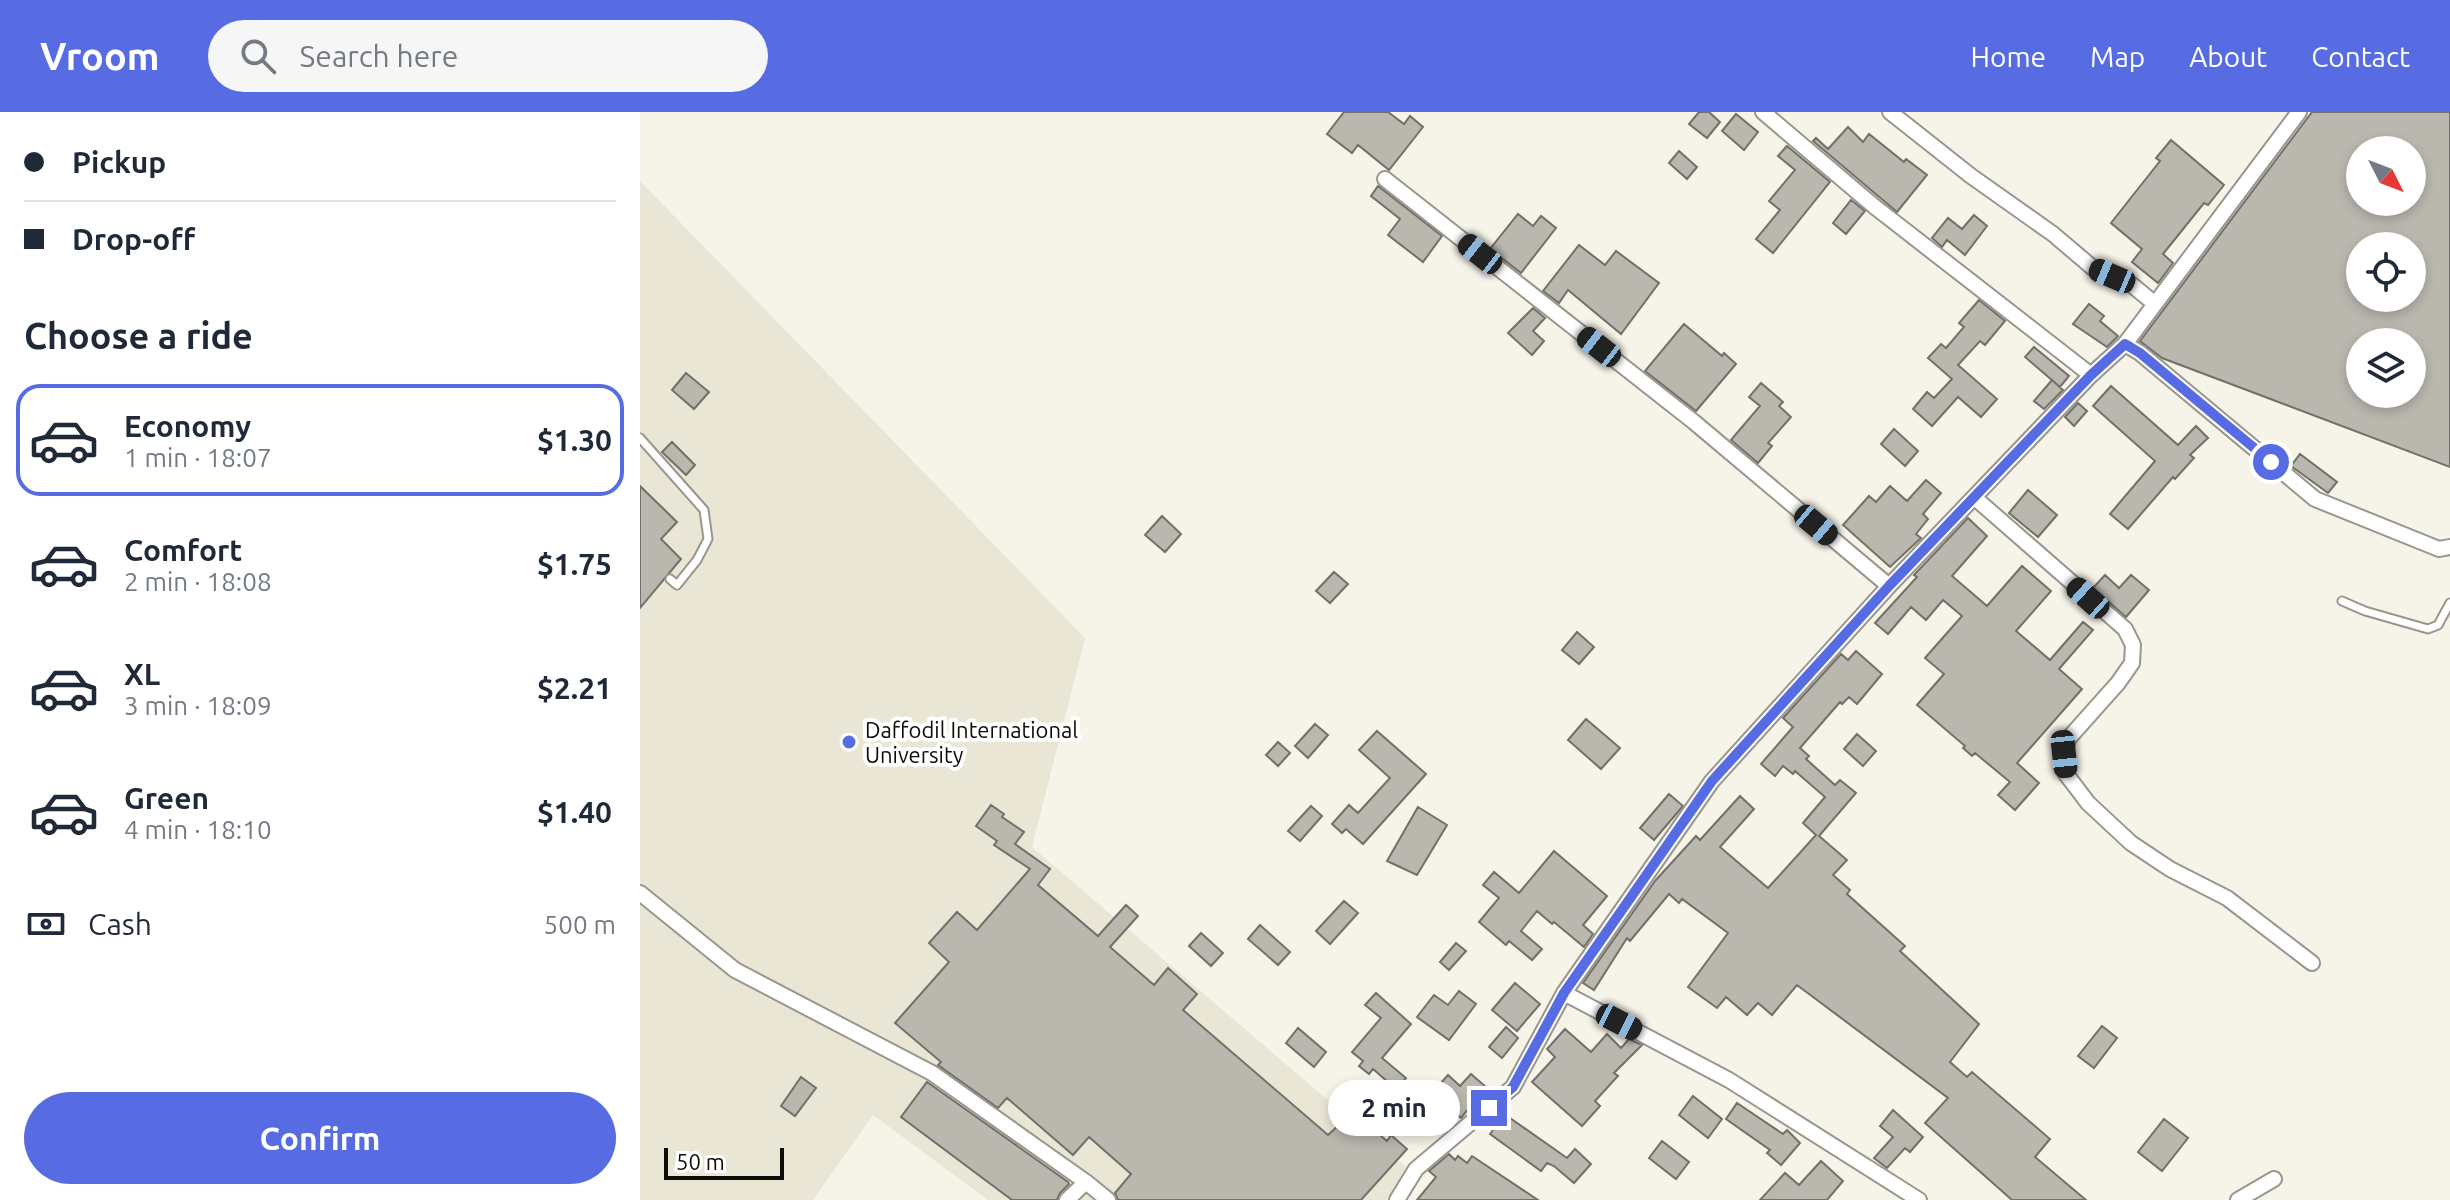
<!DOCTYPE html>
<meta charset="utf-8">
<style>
:root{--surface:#fff;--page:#f6f6f7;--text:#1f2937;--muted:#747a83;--line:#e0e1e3;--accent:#576ce2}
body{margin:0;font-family:Ubuntu,sans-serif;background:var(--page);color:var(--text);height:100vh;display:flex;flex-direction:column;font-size:30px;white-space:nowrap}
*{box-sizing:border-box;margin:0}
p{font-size:26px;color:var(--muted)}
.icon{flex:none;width:44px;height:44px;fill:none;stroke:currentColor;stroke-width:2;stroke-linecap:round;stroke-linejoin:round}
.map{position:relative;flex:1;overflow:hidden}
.sheet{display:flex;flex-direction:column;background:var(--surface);width:640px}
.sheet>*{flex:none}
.hud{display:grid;align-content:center;height:176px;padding:0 24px;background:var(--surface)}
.needle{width:52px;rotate:132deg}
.buttons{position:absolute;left:1706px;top:24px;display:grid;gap:16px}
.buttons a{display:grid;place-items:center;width:80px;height:80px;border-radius:50%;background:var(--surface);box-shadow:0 4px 12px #0003;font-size:40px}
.scale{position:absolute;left:24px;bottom:20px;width:120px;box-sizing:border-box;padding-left:8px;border:4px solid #0d0c09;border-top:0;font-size:22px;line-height:28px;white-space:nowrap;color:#0d0c09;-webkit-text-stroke:6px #fff;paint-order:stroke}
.end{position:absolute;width:36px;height:36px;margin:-18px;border:10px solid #576ce2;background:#fff;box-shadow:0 0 0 4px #fff}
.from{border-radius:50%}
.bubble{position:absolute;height:56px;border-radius:28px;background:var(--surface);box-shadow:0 4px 12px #0003;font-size:26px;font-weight:600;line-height:56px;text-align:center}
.car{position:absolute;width:24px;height:48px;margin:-24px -12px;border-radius:10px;box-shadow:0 0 6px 2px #0007;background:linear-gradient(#222 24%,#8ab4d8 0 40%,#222 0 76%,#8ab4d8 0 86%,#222 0)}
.hud b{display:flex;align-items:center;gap:28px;height:76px;font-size:30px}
.hud b+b{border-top:2px solid var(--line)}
.hud i{width:20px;height:20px;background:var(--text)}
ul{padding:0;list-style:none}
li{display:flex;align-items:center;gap:24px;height:112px;margin:0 16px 12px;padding:0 8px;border:4px solid transparent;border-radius:24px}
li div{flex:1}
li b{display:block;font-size:30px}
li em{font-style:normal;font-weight:600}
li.active{border-color:var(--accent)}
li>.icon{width:72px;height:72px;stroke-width:1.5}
h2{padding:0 24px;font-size:36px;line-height:96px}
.pay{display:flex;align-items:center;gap:20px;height:88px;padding:0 24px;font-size:30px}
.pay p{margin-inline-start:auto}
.cta{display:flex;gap:16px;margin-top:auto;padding:16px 24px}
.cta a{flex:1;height:92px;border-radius:48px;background:var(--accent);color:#fff;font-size:32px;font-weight:600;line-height:92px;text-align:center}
header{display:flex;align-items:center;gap:48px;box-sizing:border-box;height:112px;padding:0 40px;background:var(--accent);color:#fff}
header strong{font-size:38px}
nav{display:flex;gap:44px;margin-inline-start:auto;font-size:28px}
.search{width:560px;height:72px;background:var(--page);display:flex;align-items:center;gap:20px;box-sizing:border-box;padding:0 28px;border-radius:44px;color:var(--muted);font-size:30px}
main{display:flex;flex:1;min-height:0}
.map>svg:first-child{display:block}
</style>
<header>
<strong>Vroom</strong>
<div class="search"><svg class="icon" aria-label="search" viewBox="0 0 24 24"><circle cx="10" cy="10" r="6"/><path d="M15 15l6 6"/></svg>Search here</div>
<nav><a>Home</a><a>Map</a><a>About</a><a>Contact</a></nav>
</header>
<main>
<section class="sheet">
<div class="hud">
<b><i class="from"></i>Pickup</b>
<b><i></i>Drop-off</b>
</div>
<h2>Choose a ride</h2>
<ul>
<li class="active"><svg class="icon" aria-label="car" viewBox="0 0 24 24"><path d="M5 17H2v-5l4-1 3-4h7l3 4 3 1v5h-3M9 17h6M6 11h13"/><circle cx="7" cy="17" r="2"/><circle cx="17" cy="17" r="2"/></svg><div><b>Economy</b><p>1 min · 18:07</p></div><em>$1.30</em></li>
<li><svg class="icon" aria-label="car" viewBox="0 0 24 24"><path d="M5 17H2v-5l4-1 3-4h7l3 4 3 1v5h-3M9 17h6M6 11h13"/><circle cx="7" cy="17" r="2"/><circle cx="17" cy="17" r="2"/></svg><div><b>Comfort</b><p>2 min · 18:08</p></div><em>$1.75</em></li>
<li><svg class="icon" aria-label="car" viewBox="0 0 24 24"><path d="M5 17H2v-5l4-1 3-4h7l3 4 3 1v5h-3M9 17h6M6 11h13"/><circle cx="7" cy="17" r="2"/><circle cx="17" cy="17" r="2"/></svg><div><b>XL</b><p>3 min · 18:09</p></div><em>$2.21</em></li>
<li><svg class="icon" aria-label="car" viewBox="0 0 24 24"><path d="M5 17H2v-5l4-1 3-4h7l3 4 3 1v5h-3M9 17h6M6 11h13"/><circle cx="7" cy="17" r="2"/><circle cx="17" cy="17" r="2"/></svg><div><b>Green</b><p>4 min · 18:10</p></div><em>$1.40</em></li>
</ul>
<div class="pay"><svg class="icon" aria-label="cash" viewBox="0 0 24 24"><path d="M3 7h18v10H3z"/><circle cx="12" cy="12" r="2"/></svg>Cash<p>500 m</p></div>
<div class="cta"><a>Confirm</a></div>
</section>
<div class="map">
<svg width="1810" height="1088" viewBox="0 0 1810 1088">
<rect width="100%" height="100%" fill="#f6f3e9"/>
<path fill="#eae6d5" d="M0,69L445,526L392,735L766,1055L747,1088H348L233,1003L173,1088H0Z"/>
<path fill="#bab7ae" stroke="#727068" stroke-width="2" fill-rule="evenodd" d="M704,0H748L764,12L770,4L783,15L749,58L718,33L712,41L687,22Z
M1059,0H1069L1080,10L1067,26L1049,12Z
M1672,0H1810V355L1522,246L1500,229ZM1720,38H1772V90H1720ZM1720,134H1772V186H1720ZM1720,230H1772V282H1720Z
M1096,2L1118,20L1104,38L1082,19Z
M1208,15L1223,30L1229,22L1264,50L1266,47L1287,63L1257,100L1173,29L1176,26L1188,37Z
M1531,28L1584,73L1568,93L1564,91L1523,142L1533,151L1518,171L1492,150L1502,137L1471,111L1520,49L1516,46Z
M1147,34L1190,70L1133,141L1116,127L1140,98L1129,89L1155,58L1138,44Z
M1039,39L1057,55L1047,67L1029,51Z
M738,74L802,124L783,150L748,123L760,107L731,84Z
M1211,88L1225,99L1206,122L1193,111Z
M878,102L893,114L901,104L916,116L881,161L850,137Z
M1334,103L1347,114L1325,143L1307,128L1302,135L1292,126L1308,106L1322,117Z
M939,133L965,153L976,139L1019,171L981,222L928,178L919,191L903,179Z
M1339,188L1365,209L1345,233L1340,229L1318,253L1357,287L1341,305L1318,285L1292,314L1273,297L1287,280L1294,286L1312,267L1288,246L1301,232L1306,236L1324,215L1319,211Z
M1449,192L1464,204L1460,209L1478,224L1467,235L1433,212Z
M893,196L905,206L893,219L904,229L892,243L868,221Z
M1044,212L1082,244L1084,241L1096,252L1056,299L1005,259Z
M1394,235L1429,264L1420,275L1385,245Z
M46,261L69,280L54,297L32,278Z
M1412,268L1423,278L1404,297L1394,289Z
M1121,271L1143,290L1139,294L1151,305L1128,331L1132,334L1118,351L1091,328L1120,294L1109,285Z
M1471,274L1538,333L1556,314L1568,326L1550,343L1554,346L1535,367L1533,365L1488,417L1470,402L1515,349L1453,294Z
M1438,291L1447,299L1434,314L1425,305Z
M1254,317L1278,339L1265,354L1241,332Z
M32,330L55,353L46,363L22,340Z
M1660,342L1697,370L1688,381L1651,354Z
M1286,368L1301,381L1283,402L1288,407L1276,422L1281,426L1250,455L1203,413L1229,384L1236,390L1250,374L1267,389Z
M0,374L37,410L21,427L41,447L0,496Z
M1388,378L1417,403L1398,425L1369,401Z
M522,404L541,422L525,440L505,423Z
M1328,406L1347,424L1312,464L1347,494L1382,454L1411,479L1376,519L1410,548L1443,510L1453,518L1419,557L1442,577L1377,651L1399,671L1375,698L1358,683L1370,670L1335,641L1332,644L1323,636L1325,634L1277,593L1304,562L1285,546L1322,504L1303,488L1286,508L1271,495L1248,522L1235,511L1277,465L1274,463Z
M694,460L708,472L690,491L676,479Z
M1465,463L1479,476L1491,463L1509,478L1486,505L1453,476Z
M937,520L954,535L939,552L922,538Z
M1216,539L1242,562L1217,592L1209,585L1202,592L1200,590L1160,636L1169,644L1166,647L1195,673L1200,668L1216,681L1179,724L1207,748L1193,763L1210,778L1207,782L1265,834L1260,839L1339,912L1310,950L1327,965L1332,960L1410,1027L1395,1045L1446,1088H1372L1285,1011L1308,986L1157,873L1132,903L1118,891L1107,903L1086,885L1077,896L1048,875L1088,821L1042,787L1039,791L1029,782L990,829L987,826L954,878L943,871L1015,769L1056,724L1060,728L1100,684L1114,697L1080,735L1128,776L1176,723L1163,711L1185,685L1155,659L1153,662L1143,654L1135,664L1121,652L1153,615L1143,606L1201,542L1208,548Z
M946,607L980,636L961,657L928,628Z
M675,612L688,623L668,646L655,634Z
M737,619L786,662L723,732L706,717L702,721L692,712L709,693L718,701L750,666L719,638Z
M1217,622L1236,639L1223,654L1204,637Z
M638,630L650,641L638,654L626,643Z
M1029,682L1043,694L1014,728L1000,716Z
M351,693L364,702L362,705L384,720L375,732L410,757L398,773L458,824L486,793L498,804L470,835L514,873L528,856L557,882L543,898L688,1023L713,1000L747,1029L751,1023L767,1037L721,1088H478L475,1081L491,1062L449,1025L433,1043L367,986L358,996L298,953L301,950L255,911L309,850L289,831L317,800L337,818L390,757L354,733L357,729L336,714Z
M671,694L682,704L660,729L648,719Z
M778,695L807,713L777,763L747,749Z
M914,739L967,784L943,813L953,822L944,835L914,810L912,812L897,799L881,819L902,837L892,848L869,829L866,833L839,810L859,786L843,773L854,760L879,781Z
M704,789L718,801L690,832L676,819Z
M620,813L650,840L638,853L608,827Z
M561,821L583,841L571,854L549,834Z
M816,831L826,839L809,858L800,850Z
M875,871L900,892L877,919L852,898Z
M819,879L836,892L809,928L777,905L794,883L808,893Z
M736,881L771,912L742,946L766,966L756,977L733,957L729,962L719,954L723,949L712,940L741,906L725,893Z
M1462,914L1477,926L1454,956L1438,944Z
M866,915L878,926L862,946L849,935Z
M658,916L686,940L674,955L646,931Z
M925,917L951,940L967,922L981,936L989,927L1002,933L974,961L978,964L955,989L960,994L942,1014L892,970L915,945L907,937Z
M831,962L846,975L821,1006L792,981L808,963L820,974Z
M161,965L176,976L155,1004L141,994Z
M287,970L428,1070L429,1072L420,1081L417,1088H372L261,1005Z
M1053,984L1082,1007L1068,1026L1039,1003Z
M1097,991L1143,1022L1147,1018L1160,1031L1141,1053L1127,1041L1130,1038L1086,1007Z
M1253,998L1283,1025L1270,1040L1265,1036L1247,1056L1234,1046L1253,1025L1240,1014Z
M860,999L927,1046L935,1037L951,1052L934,1071L914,1054L907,1051L901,1059L850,1022L856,1014L851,1011Z
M1524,1007L1548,1026L1522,1059L1498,1040Z
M1022,1029L1049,1050L1036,1067L1009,1046Z
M809,1042L815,1048L818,1044L827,1051L832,1044L898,1088H777L796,1065L789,1059Z
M1181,1049L1203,1069L1187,1088H1120L1145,1061L1159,1073Z"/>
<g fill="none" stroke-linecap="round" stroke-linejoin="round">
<g stroke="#98968d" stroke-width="11">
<path id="lane" d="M0,326L64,398L68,427L57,448L37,473L30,467
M1702,489L1725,499L1788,517L1798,513L1810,491"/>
</g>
<g stroke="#98968d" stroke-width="18">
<path id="street" d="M1123,0L1235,95L1451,263
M1250,0L1331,64L1413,122L1453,156L1492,173L1515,192
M745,67L1054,310L1249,474
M1485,232L1500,241L1675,387L1799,437L1810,435
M1335,386L1485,517L1493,533L1492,551L1478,571L1428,627L1424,642L1426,662L1448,691L1491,731L1530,757L1587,786L1672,851
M0,781L95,858L292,961L446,1070L427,1088
M924,881L1089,968L1279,1088
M446,1070L468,1088
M757,1088L776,1057L873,975L924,881L1072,669L1249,474L1451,263L1485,232L1659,0
M1598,1088L1634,1067"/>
</g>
<use href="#lane" stroke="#fff" stroke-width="7"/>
<use href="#street" stroke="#fff" stroke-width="14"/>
</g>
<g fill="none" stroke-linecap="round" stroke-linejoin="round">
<path stroke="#576ce2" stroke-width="10" d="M849,996L873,975L924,881L1072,669L1249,474L1451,263L1485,232L1500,241L1631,350"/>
</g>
<circle fill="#576ce2" stroke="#fff" stroke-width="3" cx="209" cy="630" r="8"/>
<g text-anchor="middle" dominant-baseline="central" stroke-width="8" stroke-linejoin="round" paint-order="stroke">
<g font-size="22" fill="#0d0c09" stroke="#fff" text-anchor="start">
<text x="225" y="617">Daffodil International<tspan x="225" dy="25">University</tspan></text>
</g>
</g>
</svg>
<div class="buttons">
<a><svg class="needle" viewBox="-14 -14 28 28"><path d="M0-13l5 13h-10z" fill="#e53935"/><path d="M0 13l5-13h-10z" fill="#747a83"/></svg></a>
<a><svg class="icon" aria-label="locate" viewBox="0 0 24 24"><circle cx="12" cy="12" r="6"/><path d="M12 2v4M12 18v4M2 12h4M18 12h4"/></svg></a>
<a><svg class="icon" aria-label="layers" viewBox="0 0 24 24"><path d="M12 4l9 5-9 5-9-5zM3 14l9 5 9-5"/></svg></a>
</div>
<div class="scale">50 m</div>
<i class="end from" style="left:1631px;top:350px"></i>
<i class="end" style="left:849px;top:996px"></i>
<div class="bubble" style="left:688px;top:968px;width:132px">2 min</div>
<i class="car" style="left:840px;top:142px;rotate:308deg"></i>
<i class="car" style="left:1472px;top:164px;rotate:293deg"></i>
<i class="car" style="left:959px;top:235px;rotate:308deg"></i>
<i class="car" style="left:1176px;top:413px;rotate:130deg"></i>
<i class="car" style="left:1448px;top:486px;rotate:312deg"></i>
<i class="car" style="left:1424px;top:642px;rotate:174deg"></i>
<i class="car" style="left:979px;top:910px;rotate:117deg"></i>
</div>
</main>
